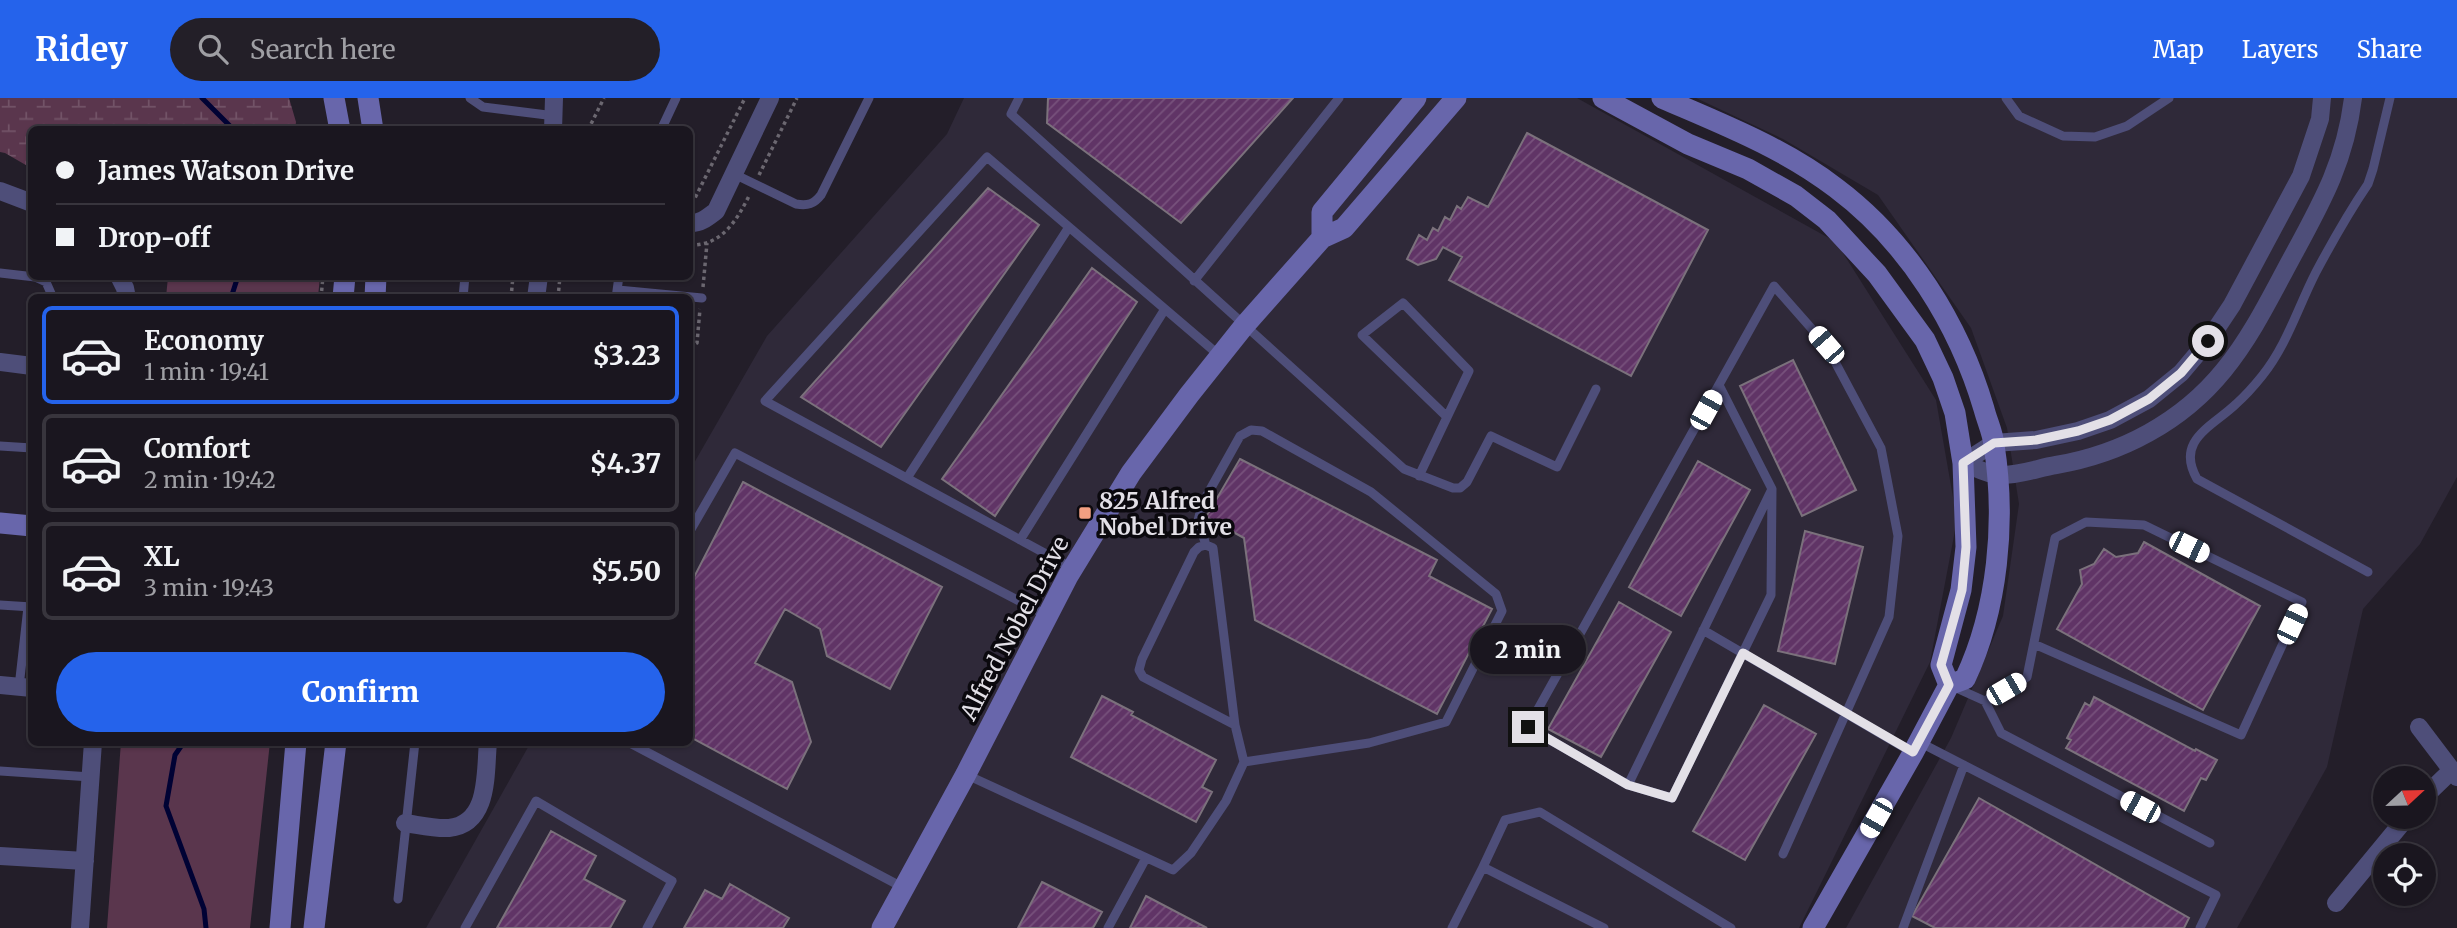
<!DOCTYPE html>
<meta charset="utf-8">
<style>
:root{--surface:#1a161f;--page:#231f28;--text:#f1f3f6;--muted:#9f9fa4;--line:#38353d;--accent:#2563eb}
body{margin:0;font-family:Merriweather,serif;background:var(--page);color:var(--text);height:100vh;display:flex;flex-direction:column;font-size:26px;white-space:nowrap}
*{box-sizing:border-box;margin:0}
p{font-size:23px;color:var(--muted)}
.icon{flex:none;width:38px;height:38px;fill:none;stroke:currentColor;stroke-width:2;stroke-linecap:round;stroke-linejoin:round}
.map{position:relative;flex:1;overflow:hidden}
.sheet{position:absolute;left:28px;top:196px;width:665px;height:452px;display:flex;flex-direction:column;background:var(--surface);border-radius:10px;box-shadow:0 2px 5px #0004,0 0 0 2px var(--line)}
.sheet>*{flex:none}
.top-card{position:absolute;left:28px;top:28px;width:665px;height:154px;border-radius:10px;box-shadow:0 2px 5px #0004,0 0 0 2px var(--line);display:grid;align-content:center;height:154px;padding:0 28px;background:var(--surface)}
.needle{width:46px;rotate:68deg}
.controls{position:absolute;left:2373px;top:668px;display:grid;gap:14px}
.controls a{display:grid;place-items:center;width:63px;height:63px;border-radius:50%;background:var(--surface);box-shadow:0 2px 5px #0004,0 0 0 2px var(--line);font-size:35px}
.end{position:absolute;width:32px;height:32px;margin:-16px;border:9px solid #e3e0e7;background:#111;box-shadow:0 0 0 4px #111}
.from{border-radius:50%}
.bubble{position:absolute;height:49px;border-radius:24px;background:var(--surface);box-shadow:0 2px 5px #0004,0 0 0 2px var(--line);font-size:23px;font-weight:800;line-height:49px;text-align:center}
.car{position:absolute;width:21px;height:42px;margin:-21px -10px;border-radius:9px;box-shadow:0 0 5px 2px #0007;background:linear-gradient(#fff 24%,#345 0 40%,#fff 0 76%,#345 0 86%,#fff 0)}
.top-card b{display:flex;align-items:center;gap:24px;height:66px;font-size:26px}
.top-card b+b{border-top:2px solid var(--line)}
.top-card i{width:18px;height:18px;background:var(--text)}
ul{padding:12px 0 0;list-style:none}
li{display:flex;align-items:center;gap:21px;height:98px;margin:0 14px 10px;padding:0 14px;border:4px solid var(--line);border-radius:10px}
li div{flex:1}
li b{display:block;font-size:26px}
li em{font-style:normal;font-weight:800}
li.on{border-color:var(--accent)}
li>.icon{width:63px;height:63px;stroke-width:1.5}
.cta{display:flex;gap:14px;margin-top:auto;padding:14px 28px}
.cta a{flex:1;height:80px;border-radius:42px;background:var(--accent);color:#fff;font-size:28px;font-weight:800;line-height:80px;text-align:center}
header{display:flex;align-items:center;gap:42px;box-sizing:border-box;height:98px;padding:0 35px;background:var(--accent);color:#fff}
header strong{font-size:33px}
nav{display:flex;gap:38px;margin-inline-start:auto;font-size:24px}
.search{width:490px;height:63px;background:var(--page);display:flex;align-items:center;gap:18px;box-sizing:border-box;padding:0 24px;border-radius:38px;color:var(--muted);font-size:26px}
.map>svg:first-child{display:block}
</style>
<header>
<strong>Ridey</strong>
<div class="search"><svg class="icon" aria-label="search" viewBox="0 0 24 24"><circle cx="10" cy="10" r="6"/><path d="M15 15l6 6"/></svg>Search here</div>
<nav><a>Map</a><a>Layers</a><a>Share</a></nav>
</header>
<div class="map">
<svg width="2457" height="830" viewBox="0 0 2457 830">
<defs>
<pattern id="wetland-marsh" width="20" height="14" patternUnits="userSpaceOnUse" patternTransform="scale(1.75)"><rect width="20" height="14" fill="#5a364d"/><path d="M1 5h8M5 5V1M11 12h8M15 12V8" fill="none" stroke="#725367"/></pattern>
<pattern id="building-hatch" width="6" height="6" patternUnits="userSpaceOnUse" patternTransform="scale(1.75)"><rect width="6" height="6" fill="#603466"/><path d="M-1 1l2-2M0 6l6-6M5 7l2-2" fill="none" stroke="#77517c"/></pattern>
</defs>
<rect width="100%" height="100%" fill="#231e29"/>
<path fill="#2f2939" d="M964,0H1577L1836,144L1936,302L1957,422L1930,564L1799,830H426L531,644H690V372L767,238L947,36Z
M1696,0H2457V379L2420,446L2363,511L2327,669L2237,830H1846L1951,640L2003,518L2019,406L2007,330L1971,230L1878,97L1783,41Z"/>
<path fill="#5a364d" d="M168,179V178L320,179L318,199H166Z
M121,644H270L250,830H107Z"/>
<path fill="url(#wetland-marsh)" d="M0,0H289L296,24L295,31L32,32L31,70L5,55L0,54Z"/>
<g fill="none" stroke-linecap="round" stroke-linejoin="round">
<path stroke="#000234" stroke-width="5" d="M202,0L234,32
M231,200L238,178
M184,644L175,657L166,708L204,811L206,830"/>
</g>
<path fill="url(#building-hatch)" stroke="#7b717c" stroke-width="2" d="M1048,0H1293L1181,125L1047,25Z
M1527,35L1708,132L1631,278L1449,182L1462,159L1443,149L1436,161L1418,167L1407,161L1419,137L1427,142L1433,130L1438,133L1445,119L1450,122L1457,108L1461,111L1468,99L1488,109Z
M988,90L1039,127L881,349L801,299Z
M1092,170L1137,204L995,418L942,381Z
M1793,262L1856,392L1802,418L1740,288Z
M1240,361L1437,462L1429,478L1492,511L1437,616L1255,522L1244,440L1206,419Z
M1698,363L1750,392L1681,518L1629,489Z
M743,384L942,489L890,591L827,558L820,531L785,511L755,565L792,584L811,644L787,691L690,639V487Z
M1805,433L1863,449L1835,566L1778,553Z
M2144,444L2260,508L2203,612L2057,531L2082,486L2080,472L2094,466L2104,451L2116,459L2138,455Z
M1619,504L1671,534L1601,659L1548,631Z
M1102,598L1133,614L1131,617L1216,662L1202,689L1212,694L1196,724L1071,659Z
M2094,599L2195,653L2196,651L2217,662L2206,682L2201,680L2184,713L2066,650L2071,642L2067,640L2085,605L2090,608Z
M1764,607L1816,636L1745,762L1693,733Z
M1979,700L2189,820L2184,830H1935L1912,818Z
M551,733L596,758L584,781L625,803L610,830H497Z
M1042,784L1102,814L1093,830H1018Z
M730,786L789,820L783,830H684L705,792L722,801Z
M1146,798L1207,830H1130Z"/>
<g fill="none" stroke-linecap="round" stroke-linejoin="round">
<path stroke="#6b6770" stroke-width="3.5" stroke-dasharray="3.5 3.5" stroke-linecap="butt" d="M588,32L604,0
M759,77L797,0
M690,101L694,102L745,0
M690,147C722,148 737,122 750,96
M703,189L707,145
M321,200L323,178
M511,200L513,178
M558,200L560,178
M690,249L697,245L700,211"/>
<path stroke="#4e4e79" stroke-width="9" d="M470,0L483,9L555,18
M1019,0L1011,16L1404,371L1453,390H1460L1467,384L1491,338L1557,369L1596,291
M2006,0L2019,18L2063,38L2095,39L2127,28L2169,0
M661,32L676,0
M732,75L796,106C808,108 814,106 821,97L869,0
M0,175L35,179L46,184L53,200
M1194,183L1339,0
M618,192L702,200
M463,200L465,178
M616,200L619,178
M1719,287L1772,391
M0,348L32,350
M1419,378L1469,273L1403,205L1362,237L1447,319
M907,380L1069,129
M690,433L735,355L1048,518
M1020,442L1165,211
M1206,447L1199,449L1194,454L1142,561L1139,572L1143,579L1235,627
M1072,470L765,303L987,59L1220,258
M2368,474L2197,381C2175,342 2212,329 2236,306C2245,298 2254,288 2262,278C2287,247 2298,209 2316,174C2332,144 2349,114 2368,86L2373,71L2390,0
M0,507L32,509
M1703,532L1912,654
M19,589L28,509
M1954,589L1985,603L2027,579L2055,440L2086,424L2144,427L2302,504L2241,637L2034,546
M1985,603L2001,635L2210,745
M628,644L904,790
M1919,644L2216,797L2200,830
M0,673L91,679
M967,677L1173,772L1191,755L1226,703L1244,664L1235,627L1213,450L1206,447L1198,423L1202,406L1240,338L1251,332L1262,333L1371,394L1496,496L1502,513L1446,624L1369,645L1244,664
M1628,687L1672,700L1771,497L1772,391L1628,687L1528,629L1774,188L1826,247L1881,350L1898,438L1889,519L1783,756
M398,801L415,644
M465,830L536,703L672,783L647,830
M1108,830L1146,760
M1452,830L1483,769
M1604,830L1483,769L1505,722L1540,714L1731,830
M1903,830L1964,667"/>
<path stroke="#4e4e79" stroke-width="18" d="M553,32L554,0
M0,93L32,105
M690,125C700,126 708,119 716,113L770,0
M119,178L125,190L127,200
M536,200L539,178
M0,264L32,268
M1963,365C1974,369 1988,377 1998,377C2017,378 2038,370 2056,367C2121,356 2182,324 2224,272C2251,239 2270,200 2290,163C2321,106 2345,65 2353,0
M1963,365L1994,345L2036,342L2078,333L2110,322L2149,301L2181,275L2208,243L2232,207L2301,78L2320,21L2322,0
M0,587L32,590
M2419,629L2457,679
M2424,699L2451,673
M405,725C419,727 435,731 449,730C490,726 485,674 488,644
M0,758L85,763
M2336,805L2407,719
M80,830L93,644"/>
<path stroke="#6866ab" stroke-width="21" d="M334,0L340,32
M368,0L373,32
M1603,0L1688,46L1748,71L1796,98L1827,122L1877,176L1925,242L1943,280L1955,315L1963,365L1966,449L1961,492L1941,567L1949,587
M1662,0C1722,26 1784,50 1836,90C1908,144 1959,226 1984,311C1987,323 1993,335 1994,347C2006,423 1998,511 1965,581L1949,587L1913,655L1813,830
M1322,140V114L1416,0
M343,200L345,178
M375,200L376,178
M0,425L32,428
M280,830L296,644
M314,830L336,644
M882,830L966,676L1068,478L1131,375L1189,297L1244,228L1322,140L1344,130L1456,0"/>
</g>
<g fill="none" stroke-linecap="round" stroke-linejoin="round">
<path stroke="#e3e0e7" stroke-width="9" d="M1528,629L1628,687L1672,700L1743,555L1913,654L1949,587L1941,567L1962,492L1966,449L1963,365L1994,345L2036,342L2078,333L2110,322L2149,301L2181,275L2208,243"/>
</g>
<rect fill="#f39f82" stroke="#0b090e" stroke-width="2.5" x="1078" y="408" width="14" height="14" rx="3.5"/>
<g text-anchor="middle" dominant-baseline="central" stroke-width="7" stroke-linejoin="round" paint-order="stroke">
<g font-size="23" font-weight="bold" fill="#e3e0e7" stroke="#0b090e" text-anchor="start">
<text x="1099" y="402">825 Alfred<tspan x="1099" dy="26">Nobel Drive</tspan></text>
</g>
<g font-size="23" fill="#e3e0e7" stroke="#0b090e">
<text transform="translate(1014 530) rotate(-62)">Alfred Nobel Drive</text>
</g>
</g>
</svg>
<div class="controls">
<a><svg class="needle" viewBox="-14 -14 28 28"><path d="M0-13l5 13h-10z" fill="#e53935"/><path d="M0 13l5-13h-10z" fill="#9f9fa4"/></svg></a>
<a><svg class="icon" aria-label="locate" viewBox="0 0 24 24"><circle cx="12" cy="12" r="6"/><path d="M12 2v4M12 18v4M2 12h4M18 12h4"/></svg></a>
</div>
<i class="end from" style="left:2208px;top:243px"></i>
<i class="end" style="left:1528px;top:629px"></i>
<div class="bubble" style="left:1470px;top:527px;width:116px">2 min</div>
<i class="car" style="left:1826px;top:247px;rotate:319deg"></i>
<i class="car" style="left:1706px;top:312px;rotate:29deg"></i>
<i class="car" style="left:2189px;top:449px;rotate:116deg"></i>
<i class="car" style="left:2292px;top:526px;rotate:25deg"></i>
<i class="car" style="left:2006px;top:591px;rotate:60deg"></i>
<i class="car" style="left:2140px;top:709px;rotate:298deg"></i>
<i class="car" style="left:1876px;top:720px;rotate:210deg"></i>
<div class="top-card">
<b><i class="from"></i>James Watson Drive</b>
<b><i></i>Drop-off</b>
</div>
<section class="sheet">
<ul>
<li class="on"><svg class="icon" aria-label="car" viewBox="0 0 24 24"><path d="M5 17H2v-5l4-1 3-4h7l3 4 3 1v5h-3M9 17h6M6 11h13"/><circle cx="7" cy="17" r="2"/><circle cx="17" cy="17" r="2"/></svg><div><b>Economy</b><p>1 min · 19:41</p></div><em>$3.23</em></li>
<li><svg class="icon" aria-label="car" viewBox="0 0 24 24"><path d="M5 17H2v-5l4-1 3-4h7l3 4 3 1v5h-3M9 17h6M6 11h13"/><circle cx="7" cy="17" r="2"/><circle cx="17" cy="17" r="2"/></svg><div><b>Comfort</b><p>2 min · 19:42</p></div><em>$4.37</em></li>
<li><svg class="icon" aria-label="car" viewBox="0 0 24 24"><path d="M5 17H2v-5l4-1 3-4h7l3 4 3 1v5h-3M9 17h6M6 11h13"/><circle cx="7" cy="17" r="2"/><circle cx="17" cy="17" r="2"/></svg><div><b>XL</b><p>3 min · 19:43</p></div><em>$5.50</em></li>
</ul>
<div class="cta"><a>Confirm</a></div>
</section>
</div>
